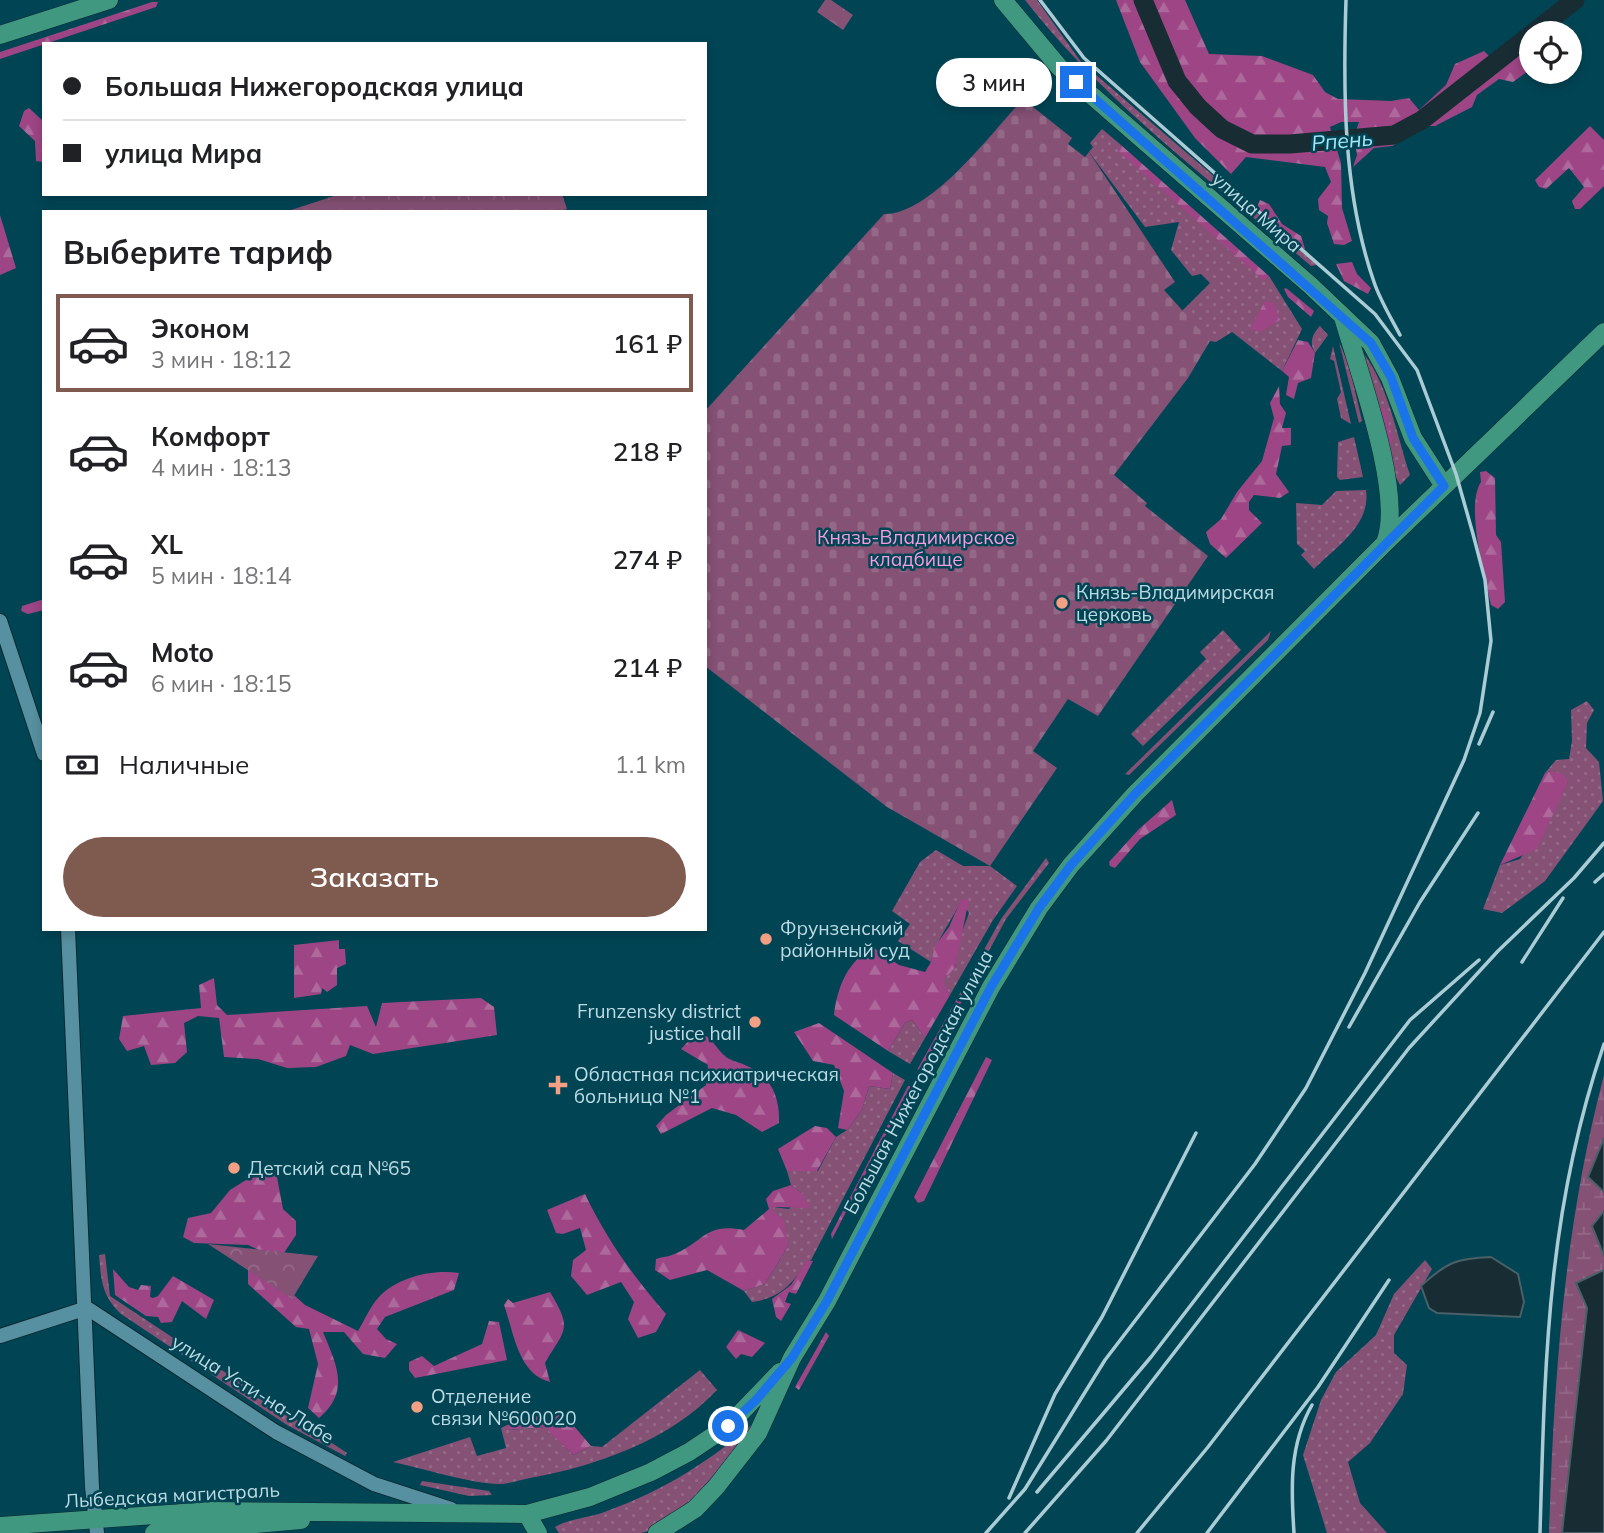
<!DOCTYPE html>
<html lang="ru">
<meta charset="utf-8">
<style>
:root{--surface:#fff;--page:#f2f2f2;--text:#202124;--muted:#757577;--line:#e0e0e0;--accent:#7f5a4f}
body{margin:0;font-family:Mulish,sans-serif;background:var(--page);color:var(--text);height:100vh;display:flex;flex-direction:column;font-size:26px;white-space:nowrap}
*{box-sizing:border-box;margin:0}
p{font-size:23px;color:var(--muted)}
.icon{flex:none;width:38px;height:38px;fill:none;stroke:currentColor;stroke-width:2;stroke-linecap:round;stroke-linejoin:round}
.map{position:relative;flex:1;overflow:hidden}
.side{position:absolute;left:42px;top:210px;width:665px;height:721px;display:flex;flex-direction:column;background:var(--surface);border-radius:0px;box-shadow:0 4px 10px #0003}
.side>*{flex:none}
.hud{position:absolute;left:42px;top:42px;width:665px;height:154px;border-radius:0px;box-shadow:0 4px 10px #0003;display:grid;align-content:center;height:154px;padding:0 21px;background:var(--surface)}
.buttons{position:absolute;left:1519px;top:21px;display:grid;gap:14px}
.buttons a{display:grid;place-items:center;width:63px;height:63px;border-radius:50%;background:var(--surface);box-shadow:0 4px 10px #0003;font-size:35px}
.end{position:absolute;width:32px;height:32px;margin:-16px;border:9px solid #1a73e8;background:#fff;box-shadow:0 0 0 4px #fff}
.from{border-radius:50%}
.bubble{position:absolute;height:49px;border-radius:24px;background:var(--surface);box-shadow:0 4px 10px #0003;font-size:23px;font-weight:600;line-height:49px;text-align:center}
.hud b{display:flex;align-items:center;gap:24px;height:66px;font-size:26px}
.hud b+b{border-top:2px solid var(--line)}
.hud i{width:18px;height:18px;background:var(--text)}
ul{padding:0;list-style:none}
li{display:flex;align-items:center;gap:21px;height:98px;margin:0 14px 10px;padding:0 7px;border:4px solid transparent;border-radius:0px}
li div{flex:1}
li b{display:block;font-size:26px}
li em{font-style:normal;font-weight:600}
li.on{border-color:var(--accent)}
li>.icon{width:63px;height:63px;stroke-width:1.5}
h2{padding:0 21px;font-size:32px;line-height:84px}
.pay{display:flex;align-items:center;gap:18px;height:77px;padding:0 21px;font-size:26px}
.pay p{margin-inline-start:auto}
.primary-button{display:flex;gap:14px;margin-top:auto;padding:14px 21px}
.primary-button a{flex:1;height:80px;border-radius:42px;background:var(--accent);color:#fff;font-size:28px;font-weight:600;line-height:80px;text-align:center}
.map>svg:first-child{display:block}
</style>
<div class="map">
<svg width="1604" height="1533" viewBox="0 0 1604 1533">
<defs>
<pattern id="grass-dots" width="8" height="8" patternUnits="userSpaceOnUse" patternTransform="scale(1.75)"><rect width="8" height="8" fill="#855175"/><path d="M2 2h.1M6 6h.1" fill="none" stroke="#946988" stroke-width="1.8" stroke-linecap="round"/></pattern>
<pattern id="forest-firs" width="22" height="20" patternUnits="userSpaceOnUse" patternTransform="scale(1.75)"><rect width="22" height="20" fill="#9d4585"/><path d="M5 1l3.5 6h-7zM16 11l3.5 6h-7z" fill="#ad689c"/></pattern>
<pattern id="wetland-marsh" width="20" height="14" patternUnits="userSpaceOnUse" patternTransform="scale(1.75)"><rect width="20" height="14" fill="#855175"/><path d="M1 5h8M5 5V1M11 12h8M15 12V8" fill="none" stroke="#946988"/></pattern>
<pattern id="cemetery-stones" width="16" height="16" patternUnits="userSpaceOnUse" patternTransform="scale(1.75)"><rect width="16" height="16" fill="#855175"/><path d="M2 7V4a2 2 0 0 1 4 0v3zM10 15v-3a2 2 0 0 1 4 0v3z" fill="#946988"/></pattern>
<pattern id="park-crowns" width="20" height="18" patternUnits="userSpaceOnUse" patternTransform="scale(1.75)"><rect width="20" height="18" fill="#855175"/><path d="M2 6a3 3 0 1 1 6 0M12 15a3 3 0 1 1 6 0" fill="none" stroke="#946988"/></pattern>
</defs>
<rect width="100%" height="100%" fill="#014555"/>
<path fill="url(#grass-dots)" d="M1025,0H1037L1081,62L1317,265L1311,266C1213,182 1105,103 1025,0Z
M1102,129L1121,145L1119,151L1264,280L1269,276L1302,329L1282,371L1232,332L1216,342L1210,341L1181,312L1210,283L1201,274L1192,276L1171,250L1179,222L1145,227L1089,152L1093,147L1090,143Z
M1320,326L1328,335L1315,353C1309,343 1312,334 1320,326Z
M1339,342L1349,365L1362,421L1359,423Z
M1333,346L1351,424L1341,418L1337,399L1341,392L1334,361L1330,359Z
M1360,349C1388,382 1396,433 1410,475L1400,485L1392,470L1389,448Z
M1354,437L1363,477L1340,480L1337,477L1338,442Z
M1366,490C1371,525 1337,546 1314,569L1301,555L1305,551L1297,544L1296,503L1322,505L1336,491Z
M1223,630L1241,650L1143,746L1131,734L1206,659L1200,652Z
M1271,631L1268,640L1129,775L1125,774Z
M1587,701L1594,710L1587,723L1586,748L1599,762L1603,801L1545,881L1502,913L1483,909L1500,865L1520,859L1568,782L1551,771L1545,773L1556,760L1569,759L1572,741L1571,710Z
M936,850L963,866H990L1017,886L993,920L950,995L942,980L955,968L960,937L969,913L961,901C951,922 936,940 931,962L898,941L910,924L892,911L920,862Z
M1046,858L1049,863L1006,919L962,1001L959,995L1001,919Z
M912,1020L925,1038L910,1064L888,1051L905,1023Z
M893,1073L905,1080L811,1260L807,1261C792,1285 780,1298 752,1302L744,1291L765,1284L788,1246L771,1210L773,1207L789,1209L802,1193L791,1185L787,1171H818L836,1137L847,1130L862,1110L869,1086L890,1089Z
M105,1254L110,1296L347,1453L345,1456L287,1425L121,1314C102,1296 101,1280 99,1255Z
M1425,1260L1432,1269L1394,1335V1353L1407,1365L1403,1394L1370,1443L1348,1462L1360,1503L1387,1533H1327L1303,1455L1321,1400L1336,1372L1376,1335L1394,1294Z
M700,1370L717,1390C670,1440 597,1466 530,1478C520,1480 509,1484 499,1484C472,1484 421,1468 393,1462L470,1437L477,1456L506,1448L501,1428L507,1425L509,1430L546,1427L573,1455L591,1446L602,1447Z
M756,1421C734,1451 678,1527 641,1533C615,1533 585,1533 559,1533L555,1527C570,1518 591,1518 607,1511C663,1491 712,1460 756,1421Z
M422,1481L489,1491L492,1495L469,1496L420,1485Z"/>
<path fill="url(#forest-firs)" d="M1116,0H1185L1209,54L1262,56L1313,75L1325,92L1338,99L1391,101L1409,98L1419,110L1446,85L1455,64L1484,51L1491,58L1479,79H1487L1516,52C1525,54 1531,58 1531,69L1513,82L1499,79L1477,95L1472,107L1435,126H1425L1392,146L1374,148L1353,167L1357,155L1354,137L1359,122H1341L1330,127L1341,163L1342,208L1352,241L1344,245L1334,244L1327,223L1328,216L1319,210L1318,199L1331,182L1325,167L1246,157L1231,174L1195,138L1140,62Z
M152,2H158L156,7L0,59V52Z
M29,108L44,122V162L36,161L35,141L19,126L24,111Z
M1590,126L1604,140V186L1580,209H1575L1572,201L1584,187L1569,168L1546,189L1539,187L1535,180Z
M1121,145L1269,276L1264,281L1118,151Z
M1260,200L1269,204L1282,224L1301,236L1305,249L1298,250L1261,213L1257,207Z
M0,215L16,268L0,275Z
M1352,262L1357,274L1371,288L1368,294L1344,281L1336,264Z
M1286,288L1314,311L1311,317L1288,297L1284,289Z
M1265,301L1274,303L1280,320L1260,332L1250,329Z
M1298,340L1308,342L1315,353L1311,378L1298,383L1294,399L1286,395L1289,377L1282,371Z
M1279,386L1280,404L1286,413L1282,428H1291V445L1282,446L1276,474L1289,492L1280,498L1254,495L1249,502V510L1262,523L1226,558L1210,544L1206,532L1221,519L1237,492L1262,461L1274,418L1270,403Z
M1375,405L1385,408L1393,441L1389,448Z
M1486,471L1495,478L1496,535L1501,542L1505,602L1498,609L1491,605C1485,576 1465,506 1481,482L1480,472Z
M44,599V610L28,614L21,611L22,606Z
M1551,771L1563,774L1568,782L1537,849L1500,865L1545,773Z
M1172,800L1176,815L1140,839L1115,868L1110,866L1109,862L1139,829Z
M969,899L955,968L943,980L950,995L925,1038L912,1020L905,1023L888,1051L834,1015C837,988 848,959 874,948L899,965L925,972L931,962L935,946L949,927L961,900Z
M339,940V949H345L346,964L337,968V985L327,992L322,988L321,994L294,998V945Z
M214,978L217,1005L227,1015L367,1006L376,1027L382,1003L481,998L494,1007L497,1035L373,1054L350,1045L346,1056L316,1067L287,1068L258,1059L224,1057L219,1018L198,1016L184,1023L187,1052L175,1063L151,1065L144,1046L127,1051L119,1039L123,1016L201,1008L199,985Z
M959,995L962,1001L928,1065L917,1070Z
M819,1023L893,1073L890,1089L869,1086L862,1110L847,1130L838,1128L844,1091L834,1065L813,1061L794,1032Z
M697,1032C713,1037 713,1045 725,1056C730,1061 739,1062 745,1065C771,1075 780,1097 779,1123L762,1132L736,1115L712,1108L661,1134L656,1126L666,1115L706,1085L708,1065L681,1049Z
M986,1057L992,1060L924,1201L918,1203L914,1197Z
M908,1086H911L832,1239L831,1234Z
M815,1126L827,1128L836,1137L817,1171H787L778,1149Z
M276,1172L283,1209L296,1221V1235L284,1253L263,1252L248,1245L194,1243L183,1237L188,1218L211,1213L230,1190L254,1175Z
M791,1185L802,1193L810,1208L774,1207L772,1210L784,1220L788,1246L765,1284L744,1291L707,1270L670,1280L655,1270L656,1259C661,1257 667,1257 672,1255C704,1243 704,1222 744,1230L769,1209L766,1199L773,1191Z
M585,1194C607,1240 633,1276 666,1314L656,1332L638,1338L628,1319L634,1302L621,1282L587,1295L571,1276L573,1260L586,1250L580,1228L563,1234L556,1233L547,1210Z
M807,1260L813,1261L796,1294L789,1292L785,1302L791,1304L781,1321L776,1317L772,1299L791,1285Z
M264,1268L305,1305L358,1331C364,1321 370,1307 378,1298C397,1277 432,1269 459,1273L454,1290L385,1317L377,1329L386,1339L397,1344L385,1358L363,1354L344,1332H323C336,1364 351,1391 319,1418L308,1408L318,1364L309,1329L296,1327L248,1284V1269Z
M113,1269L129,1287L138,1290L141,1285L151,1286L150,1297L153,1298L158,1296L173,1276L214,1300L206,1319L182,1301L172,1322L161,1323L158,1317L146,1316L115,1295Z
M550,1292C573,1330 565,1329 545,1363L550,1382C518,1374 514,1333 504,1305L508,1299L513,1303Z
M489,1321L499,1322L507,1360L415,1378L409,1370V1362L422,1356L434,1366L482,1344Z
M738,1330L765,1343L752,1357L741,1354L736,1359L726,1347Z
M826,1332L829,1336L799,1390L795,1387Z
M562,1412L591,1446L573,1455L545,1427L508,1430L507,1425L538,1416L550,1421Z"/>
<path fill="url(#wetland-marsh)" d="M1604,1075V1138L1588,1177L1604,1192V1211L1592,1226L1604,1256V1270L1576,1284L1587,1308L1562,1533H1549C1554,1376 1564,1227 1604,1075Z"/>
<path fill="url(#cemetery-stones)" d="M1023,99L1072,138L1068,144L1085,157L1089,152L1175,282L1164,290L1210,341L1188,378L1114,475L1147,503L1145,506L1208,556L1098,716L1068,699L1033,751L1057,768L990,866L887,807L705,666V411L884,214C931,215 992,132 1023,99Z"/>
<path fill="url(#park-crowns)" d="M825,0H831L853,15L843,30L817,12Z
M340,194H562L567,209L559,212H285Z
M208,1244L318,1256L292,1299Z"/>
<path fill="#182c33" stroke="#4a6068" stroke-width="2" d="M1604,1138V1192L1588,1177Z
M1604,1211V1256L1592,1226Z
M1491,1257L1518,1274L1524,1302L1520,1317L1437,1313L1429,1308L1421,1286C1446,1263 1456,1258 1491,1257Z
M1604,1270V1533H1562L1587,1308L1576,1283Z"/>
<g fill="none" stroke-linecap="round" stroke-linejoin="round">
<path stroke="#182c33" stroke-width="19" d="M1143,0L1177,81L1198,107L1222,129L1252,144H1290L1394,135L1422,120L1575,0"/>
<g stroke="#0a2931" stroke-width="16">
<path id="secondary" d="M0,621L44,754
M68,929L92,1487L97,1533
M87,1308L276,1432L374,1484L451,1509
M0,1336L87,1308"/>
</g>
<g stroke="#0a2931" stroke-width="19">
<path id="primary" d="M1003,0L1059,67L1311,286L1371,343L1390,378L1413,438L1444,486
M0,35L109,0
M1343,317C1358,370 1403,491 1386,540
M527,1514L538,1533
M0,1526L211,1511L527,1514L590,1497L651,1472L689,1452L728,1426L780,1372
M154,1533L301,1520
M657,1533L695,1509L716,1487L758,1433L792,1358L827,1301L991,987L1039,908L1071,865L1135,794L1385,543L1604,332"/>
</g>
<use href="#secondary" stroke="#5790a1" stroke-width="14"/>
<use href="#primary" stroke="#419881" stroke-width="18"/>
<path stroke="#abccd5" stroke-width="3.5" d="M1346,0C1343,93 1343,193 1374,282C1380,300 1391,318 1400,335
M1479,744L1493,712
M1595,882L1604,874
M1522,962L1563,898
M1349,1027L1420,902L1478,813
M1037,1492L1151,1357L1410,1020L1479,960
M1009,1498L1055,1394L1102,1317L1196,1133
M986,1533L1025,1489L1105,1360L1255,1164L1306,1088L1365,973L1464,760L1480,713L1491,641L1485,580L1473,534L1456,474L1417,370L1375,314L1084,58L1040,0
M1025,1533L1106,1441L1409,1048L1498,951L1574,878L1604,843
M1137,1533L1208,1447L1604,932
M1207,1533L1318,1387L1389,1280
M1294,1533C1291,1489 1289,1445 1312,1405
M1540,1533C1545,1359 1547,1211 1604,1044"/>
</g>
<g fill="none" stroke-linecap="round" stroke-linejoin="round">
<path stroke="#1a73e8" stroke-width="9" d="M728,1426L756,1400L792,1358L827,1301L991,987L1039,908L1071,865L1135,794L1444,486L1413,438L1391,377L1371,343L1076,82"/>
</g>
<g fill="#f39f83" stroke="#014555" stroke-width="2.5">
<circle cx="1062" cy="603" r="7"/>
<circle cx="766" cy="939" r="7"/>
<circle cx="755" cy="1022" r="7"/>
<path d="M554.5 1074.5h7v7h7v7h-7v7h-7v-7h-7v-7h7z"/>
<circle cx="234" cy="1168" r="7"/>
<circle cx="417" cy="1407" r="7"/>
</g>
<g text-anchor="middle" dominant-baseline="central" stroke-width="5" stroke-linejoin="round" paint-order="stroke">
<g font-size="19" fill="#bedbe4" stroke="#014555">
<text transform="translate(1257 212) rotate(41)">улица Мира</text>
<text transform="translate(918 1082) rotate(-62)">Большая Нижегородская улица</text>
<text transform="translate(253 1389) rotate(32)">улица Усти-на-Лабе</text>
<text transform="translate(172 1495) rotate(-3)">Лыбедская магистраль</text>
</g>
<g font-size="19" fill="#f99bdc" stroke="#014555">
<text x="916" y="537">Князь-Владимирское<tspan x="916" dy="22">кладбище</tspan></text>
</g>
<g font-size="19" fill="#bedbe4" stroke="#014555" text-anchor="start">
<text x="1076" y="592">Князь-Владимирская<tspan x="1076" dy="22">церковь</tspan></text>
<text x="780" y="928">Фрунзенский<tspan x="780" dy="22">районный суд</tspan></text>
<text x="741" y="1011" text-anchor="end">Frunzensky district<tspan x="741" dy="22">justice hall</tspan></text>
<text x="574" y="1074">Областная психиатрическая<tspan x="574" dy="22">больница №1</tspan></text>
<text x="248" y="1168">Детский сад №65</text>
<text x="431" y="1396">Отделение<tspan x="431" dy="22">связи №600020</tspan></text>
</g>
<g font-size="21" font-style="italic" fill="#a6e5f8" stroke="#014555">
<text transform="translate(1342 140) rotate(-5)">Рпень</text>
</g>
</g>
</svg>
<div class="buttons">
<a><svg class="icon" aria-label="locate" viewBox="0 0 24 24"><circle cx="12" cy="12" r="6"/><path d="M12 2v4M12 18v4M2 12h4M18 12h4"/></svg></a>
</div>
<i class="end from" style="left:728px;top:1426px"></i>
<i class="end" style="left:1076px;top:82px"></i>
<div class="bubble" style="left:936px;top:58px;width:116px">3 мин</div>
<div class="hud">
<b><i class="from"></i>Большая Нижегородская улица</b>
<b><i></i>улица Мира</b>
</div>
<section class="side">
<h2>Выберите тариф</h2>
<ul>
<li class="on"><svg class="icon" aria-label="car" viewBox="0 0 24 24"><path d="M5 17H2v-5l4-1 3-4h7l3 4 3 1v5h-3M9 17h6M6 11h13"/><circle cx="7" cy="17" r="2"/><circle cx="17" cy="17" r="2"/></svg><div><b>Эконом</b><p>3 мин · 18:12</p></div><em>161 ₽</em></li>
<li><svg class="icon" aria-label="car" viewBox="0 0 24 24"><path d="M5 17H2v-5l4-1 3-4h7l3 4 3 1v5h-3M9 17h6M6 11h13"/><circle cx="7" cy="17" r="2"/><circle cx="17" cy="17" r="2"/></svg><div><b>Комфорт</b><p>4 мин · 18:13</p></div><em>218 ₽</em></li>
<li><svg class="icon" aria-label="car" viewBox="0 0 24 24"><path d="M5 17H2v-5l4-1 3-4h7l3 4 3 1v5h-3M9 17h6M6 11h13"/><circle cx="7" cy="17" r="2"/><circle cx="17" cy="17" r="2"/></svg><div><b>XL</b><p>5 мин · 18:14</p></div><em>274 ₽</em></li>
<li><svg class="icon" aria-label="car" viewBox="0 0 24 24"><path d="M5 17H2v-5l4-1 3-4h7l3 4 3 1v5h-3M9 17h6M6 11h13"/><circle cx="7" cy="17" r="2"/><circle cx="17" cy="17" r="2"/></svg><div><b>Moto</b><p>6 мин · 18:15</p></div><em>214 ₽</em></li>
</ul>
<div class="pay"><svg class="icon" aria-label="cash" viewBox="0 0 24 24"><path d="M3 7h18v10H3z"/><circle cx="12" cy="12" r="2"/></svg>Наличные<p>1.1 km</p></div>
<div class="primary-button"><a>Заказать</a></div>
</section>
</div>
